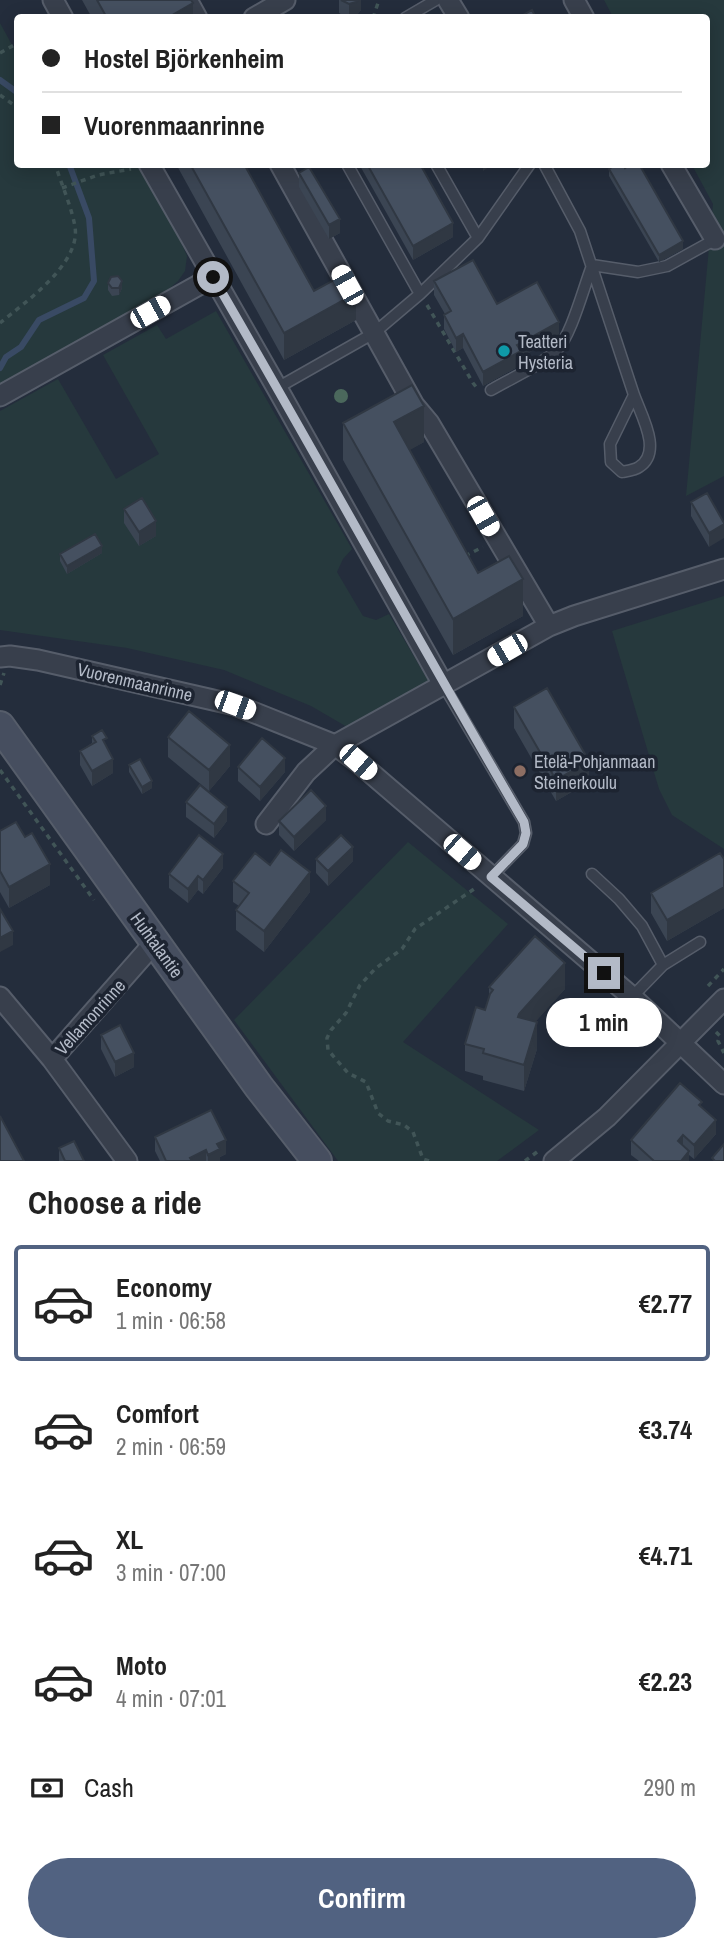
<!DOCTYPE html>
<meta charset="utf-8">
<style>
:root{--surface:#fff;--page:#f2f2f2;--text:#222;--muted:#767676;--line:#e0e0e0;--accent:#516281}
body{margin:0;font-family:"Archivo Narrow",sans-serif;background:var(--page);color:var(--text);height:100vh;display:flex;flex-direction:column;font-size:26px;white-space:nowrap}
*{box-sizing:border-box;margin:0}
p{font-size:23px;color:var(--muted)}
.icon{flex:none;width:38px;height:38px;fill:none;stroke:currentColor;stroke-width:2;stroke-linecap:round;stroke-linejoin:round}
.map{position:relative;height:1161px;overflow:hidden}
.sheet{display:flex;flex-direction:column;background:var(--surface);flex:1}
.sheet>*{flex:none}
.guide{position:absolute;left:14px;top:14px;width:696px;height:154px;border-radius:7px;box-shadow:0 4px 18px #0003;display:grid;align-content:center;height:154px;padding:0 28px;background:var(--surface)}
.end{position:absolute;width:32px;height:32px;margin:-16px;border:9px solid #b3bac7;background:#111;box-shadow:0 0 0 4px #111}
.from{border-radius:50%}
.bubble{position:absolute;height:49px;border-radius:24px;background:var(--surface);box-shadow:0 4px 18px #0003;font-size:23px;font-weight:700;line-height:49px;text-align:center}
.car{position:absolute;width:21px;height:42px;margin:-21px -10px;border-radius:9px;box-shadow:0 0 5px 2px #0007;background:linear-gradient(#fff 24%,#345 0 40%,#fff 0 76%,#345 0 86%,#fff 0)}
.guide b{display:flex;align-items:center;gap:24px;height:66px;font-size:26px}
.guide b+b{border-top:2px solid var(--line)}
.guide i{width:18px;height:18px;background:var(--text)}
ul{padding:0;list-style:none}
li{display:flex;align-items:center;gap:21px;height:116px;margin:0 14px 10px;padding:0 14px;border:4px solid transparent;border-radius:7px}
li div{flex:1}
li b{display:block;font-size:26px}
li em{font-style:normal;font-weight:700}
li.current{border-color:var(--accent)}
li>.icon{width:63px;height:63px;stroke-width:1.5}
h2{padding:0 28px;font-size:32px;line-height:84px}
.pay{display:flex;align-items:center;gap:18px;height:77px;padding:0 28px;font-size:26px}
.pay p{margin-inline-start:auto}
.cta{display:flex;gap:14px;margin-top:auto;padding:14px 28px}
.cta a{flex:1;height:80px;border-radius:42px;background:var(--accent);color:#fff;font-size:28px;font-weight:700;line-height:80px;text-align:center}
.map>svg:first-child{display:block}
</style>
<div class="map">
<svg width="724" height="1161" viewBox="0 0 724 1161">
<rect width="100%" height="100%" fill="#242d3c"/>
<path fill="#26393d" d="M604,0H724V476L686,496L713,204L692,165L707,164V18L613,17Z
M0,23L17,54L18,164L138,165L180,240L187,256L185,271L178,281L163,294L0,386Z
M216,311L352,549L343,559L337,572L363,616L376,620L389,614L432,687L354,731L311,706L224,670L127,648L0,630V411L58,379L116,479L159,454L103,355L157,325L166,339Z
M724,596V849L672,815L659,789L612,631Z
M408,842L508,924L403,1042L539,1130L497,1161H338L234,1020Z"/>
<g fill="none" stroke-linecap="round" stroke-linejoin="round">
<path stroke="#394a64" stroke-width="6" d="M0,80L18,93
M0,368L6,357L21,347L39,320L84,298L94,281L89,218L69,164"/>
<g stroke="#565d6a" stroke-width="13">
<path id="lane" d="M405,18L436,0
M347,164L420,294
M436,164L478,238
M544,164L580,231L634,395L610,444L611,462L622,472C627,471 635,470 639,467C663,452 641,415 634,395
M592,265L638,272L667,266L716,239
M277,388L374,333L420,294L478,238L530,164
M491,390C511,378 540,366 556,351C571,337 584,286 592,266
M444,686L524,822L526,833L523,844L491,877
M592,874L619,899L642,926L663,965
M632,997L663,965L700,942"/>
</g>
<g stroke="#565d6a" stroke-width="23">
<path id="street" d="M53,0L63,18
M187,0L197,18
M448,0L459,18
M574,0L584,18
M254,18L285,0
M149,164L277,388L444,686
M280,164L414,405L429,423L549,626
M671,164L715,239
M0,396L213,277
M0,657L10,656L38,660L235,705L335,745L358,762L632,997L724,1084
M266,824L306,772L335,745L549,626L574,616L724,569
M0,997L52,1059
M127,1161L52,1059L155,942
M554,1161L607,1117L724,999"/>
</g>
<g stroke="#565d6a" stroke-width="32">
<path id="secondary" d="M0,726L259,1087L317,1161"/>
</g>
<path stroke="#415557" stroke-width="3.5" stroke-dasharray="5 5" stroke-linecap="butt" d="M373,18L379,0
M0,53L16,44
M0,95L18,108
M62,188L98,175L131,169
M427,305L473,383L477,388
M0,323C24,303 81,264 75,227C72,208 61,183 55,164
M465,556L483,547
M0,685L4,673
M0,770L94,900
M708,986L724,969
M716,1032L720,1036L718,1041L724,1053
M429,1161L423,1159L413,1132L404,1125L388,1121L378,1113L366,1082L348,1073L328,1050L327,1038L331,1030L346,1013L360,985L376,968L402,949L415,929L477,887
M525,1161L537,1152"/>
<use href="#lane" stroke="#383f4c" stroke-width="10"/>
<use href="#street" stroke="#383f4c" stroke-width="19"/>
<use href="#secondary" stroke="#464e5f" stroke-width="28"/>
</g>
<circle fill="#4b685c" cx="341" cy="396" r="7"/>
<path fill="#3b4553" d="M82,0H150L193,18H92Z
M339,0H361V10L356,16L347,18L339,13Z
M176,164H244L314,291L356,320L284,360Z
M359,164H420L453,237L413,260Z
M609,169L683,249L659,262L609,176Z
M299,173L340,233L329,239L299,187Z
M434,281L559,336L521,357V365L483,386L463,348L456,352L444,329V315L445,314L434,295Z
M108,283L122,288L119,295L112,296L108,290Z
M343,423L424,442L409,450L478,573L523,616L453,655L343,460Z
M691,502L724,523L709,547L691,516Z
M124,509L156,536L139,546L124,523Z
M102,553L67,574L60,561V554Z
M514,707L589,782L556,801L514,728Z
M92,736L107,747L113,773L92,786L80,765V751L92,743Z
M168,737L230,766L209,791L168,757Z
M129,765L152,788L142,794L129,772Z
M238,767L285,772L260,801L238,781Z
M186,802L227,821L214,838L186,817Z
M326,820L294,851L279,835V821Z
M0,831L25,837L50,885L9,908L0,892Z
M316,859L353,861L328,886L316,873Z
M724,859V908L667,941L651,913V893Z
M270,865L310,892L264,952L236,930V910L239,906L233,902V881Z
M223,868L203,894L198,890L188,903L169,888V874Z
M489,987L565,989L535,1022L537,1049L524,1091L483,1080V1076L465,1071V1044L485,1010L489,998Z
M101,1035L134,1067L115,1077L101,1049Z
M702,1108L716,1134L694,1159L689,1155V1161H639L631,1155V1140Z
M155,1137L226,1154L220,1157V1161H160L155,1151Z
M59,1148L84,1161H59Z"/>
<path fill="#303843" d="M358,0H361V10L356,16L349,18V4Z
M193,3V18H167Z
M483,164H493L483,171Z
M340,219V233L329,239V225Z
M453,223V237L413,260V246Z
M683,241V249L659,262V255Z
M122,281V288L119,295V288Z
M356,293V320L284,360V333Z
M559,322V336L521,357V365L483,386V372L517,345Z
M463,334V348L456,352V338Z
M424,406V442L394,459V422Z
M156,521V536L139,546V532Z
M724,524V538L709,547V533Z
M102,546V553L67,574V566Z
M523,579V616L453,655V619Z
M230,745V766L209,791V770Z
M285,758V772L260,801V787Z
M113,759V773L92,786V771Z
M589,761V782L556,801V780Z
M152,781V788L142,794V787Z
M326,806V820L294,851V837Z
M227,807V821L214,838V824Z
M353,847V861L328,886V871Z
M223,854V868L203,894V880Z
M50,864V885L9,908V887Z
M310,872V892L264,952V931Z
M198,876V890L188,903V889Z
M724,887V908L667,941V920Z
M13,931V945L0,952V938Z
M565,963V989L519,1040V1014Z
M537,1022V1049L524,1091V1065Z
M134,1053V1067L115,1077V1062Z
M716,1120V1134L694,1159V1145Z
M683,1135V1150L678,1141Z
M226,1140V1154L220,1157V1161H208V1155L217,1144Z
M206,1150V1161H190V1158Z
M689,1151V1161H681Z"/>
<path fill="#455060" stroke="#303843" stroke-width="2" d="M97,0H191L193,3L167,18H107Z
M341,0H358L356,2L349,4Z
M532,10L536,18H518Z
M190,164H244L314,291L345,274L356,293L284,333Z
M367,164H420L453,223L413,246Z
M617,164H623L625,168L631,164H639L683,241L659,255L609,169Z
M309,167L340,219L329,225L299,173Z
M473,260L497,304L537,282L559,322L517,345L521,351L483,372L463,334L456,338L444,315L451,311L434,281Z
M118,276L122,281L119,288H112L108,283L111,277Z
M412,385L424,406L394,422L478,573L509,556L523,579L453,619L343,423Z
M707,493L724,523V524L709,533L691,502Z
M142,498L156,521L139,532L124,509Z
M95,534L102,546L67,566L60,554Z
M547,688L589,761L556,780L514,707Z
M189,711L230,745L209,770L168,737Z
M102,730L107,738L103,740L113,759L92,771L80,751L96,742L92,736Z
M262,738L285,758L260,787L238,767Z
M140,759L152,781L142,787L129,765Z
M200,785L227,807L214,824L186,802Z
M311,790L326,806L294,837L279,821Z
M16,822L25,837L32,833L50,864L9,887L0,871V831Z
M199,835L223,854L203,880L198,876L188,889L169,874Z
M341,835L353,847L328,871L316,859Z
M281,850L310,872L264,931L236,910L249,893L233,881L255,853L270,865Z
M720,853L724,859V887L667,920L651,893Z
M0,909L13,931L0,938Z
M535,936L565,963L519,1014L518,1017L537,1022L524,1065L483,1053L484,1049L465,1044L476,1007L485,1010L490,994L493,990L489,987Z
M120,1025L134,1053L115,1062L101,1035Z
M680,1083L702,1102L699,1105L716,1120L694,1145L683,1135L678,1141L689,1151L681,1161H654L631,1140Z
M211,1110L226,1140L217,1144L220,1149L208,1155L206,1150L190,1158L192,1161H166L155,1137Z
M0,1116L24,1161H0Z
M74,1141L84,1161H65L59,1148Z
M724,1144V1161H715L712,1158Z"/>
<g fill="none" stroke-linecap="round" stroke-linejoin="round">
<path stroke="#b3bac7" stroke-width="9" d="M213,277C318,457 418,641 524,822L526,833L523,844L491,877L604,973"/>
</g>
<circle fill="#0f9aa8" stroke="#1d2431" stroke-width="2.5" cx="504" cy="351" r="7"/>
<circle fill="#8d6e63" stroke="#1d2431" stroke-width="2.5" cx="520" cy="771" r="7"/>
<g text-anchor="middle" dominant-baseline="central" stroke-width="7" stroke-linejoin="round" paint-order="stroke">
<g font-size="18" fill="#b3bac7" stroke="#1d2431" text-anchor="start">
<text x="518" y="341">Teatteri<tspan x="518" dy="21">Hysteria</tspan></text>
<text x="534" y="761">Etelä-Pohjanmaan<tspan x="534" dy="21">Steinerkoulu</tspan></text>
</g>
<g font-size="18" fill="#b3bac7" stroke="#1d2431">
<text transform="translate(135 682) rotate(13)">Vuorenmaanrinne</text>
<text transform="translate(157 945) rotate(54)">Huhtalantie</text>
<text transform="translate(90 1017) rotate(-48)">Vellamonrinne</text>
</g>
</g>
</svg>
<i class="end from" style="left:213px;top:277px"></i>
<i class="end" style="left:604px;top:973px"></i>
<div class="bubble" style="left:546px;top:998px;width:116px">1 min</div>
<i class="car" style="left:347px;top:285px;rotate:331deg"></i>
<i class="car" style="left:150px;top:312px;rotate:61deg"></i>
<i class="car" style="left:483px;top:516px;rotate:150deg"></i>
<i class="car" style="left:507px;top:650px;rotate:240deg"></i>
<i class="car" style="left:235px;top:705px;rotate:110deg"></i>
<i class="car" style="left:358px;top:762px;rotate:131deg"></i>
<i class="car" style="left:462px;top:852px;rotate:131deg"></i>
<div class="guide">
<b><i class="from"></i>Hostel Björkenheim</b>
<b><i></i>Vuorenmaanrinne</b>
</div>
</div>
<section class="sheet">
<h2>Choose a ride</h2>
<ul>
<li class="current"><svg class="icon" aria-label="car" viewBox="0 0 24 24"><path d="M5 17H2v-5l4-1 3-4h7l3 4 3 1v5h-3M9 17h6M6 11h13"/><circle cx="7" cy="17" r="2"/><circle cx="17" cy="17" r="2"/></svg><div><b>Economy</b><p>1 min · 06:58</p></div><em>€2.77</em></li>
<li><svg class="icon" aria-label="car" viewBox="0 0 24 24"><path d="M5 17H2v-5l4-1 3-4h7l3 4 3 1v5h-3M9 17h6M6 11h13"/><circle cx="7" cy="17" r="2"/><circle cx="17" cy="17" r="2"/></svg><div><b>Comfort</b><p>2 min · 06:59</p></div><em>€3.74</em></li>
<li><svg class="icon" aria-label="car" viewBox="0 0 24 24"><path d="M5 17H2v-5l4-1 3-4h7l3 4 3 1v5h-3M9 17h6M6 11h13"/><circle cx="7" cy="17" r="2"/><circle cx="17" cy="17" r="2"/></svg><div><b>XL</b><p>3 min · 07:00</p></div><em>€4.71</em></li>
<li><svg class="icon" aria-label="car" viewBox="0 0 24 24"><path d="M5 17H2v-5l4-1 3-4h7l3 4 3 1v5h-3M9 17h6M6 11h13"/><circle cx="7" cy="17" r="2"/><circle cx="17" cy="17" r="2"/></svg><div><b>Moto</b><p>4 min · 07:01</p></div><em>€2.23</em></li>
</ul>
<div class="pay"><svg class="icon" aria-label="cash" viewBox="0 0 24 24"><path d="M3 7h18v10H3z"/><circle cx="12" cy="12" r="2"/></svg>Cash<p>290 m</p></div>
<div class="cta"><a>Confirm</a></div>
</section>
